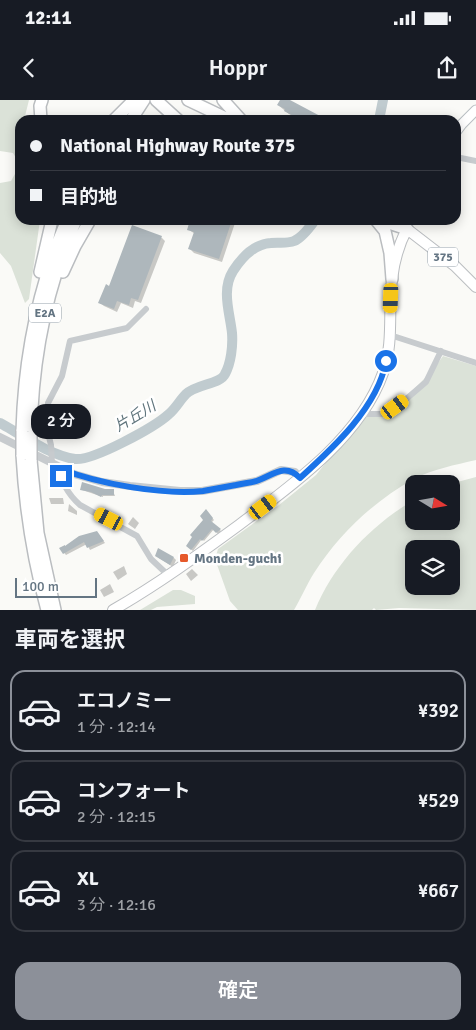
<!DOCTYPE html>
<html lang="ja">
<meta charset="utf-8">
<style>
:root{--surface:#171b24;--page:#20242c;--text:#f1f3f6;--muted:#9ea1a6;--line:#363941;--accent:#8c9099}
body{margin:0;font-family:Signika,"Noto Sans JP",sans-serif;background:var(--page);color:var(--text);height:100vh;display:flex;flex-direction:column;font-size:19px;white-space:nowrap}
*{box-sizing:border-box;margin:0}
p{font-size:16px;color:var(--muted)}
.icon{flex:none;width:28px;height:28px;fill:none;stroke:currentColor;stroke-width:2;stroke-linecap:round;stroke-linejoin:round}
.map{position:relative;height:510px;overflow:hidden}
.side{display:flex;flex-direction:column;background:var(--surface);flex:1}
.side>*{flex:none}
.top-card{position:absolute;left:15px;top:15px;width:446px;height:110px;border-radius:15px;box-shadow:0 2px 12px #0003;display:grid;align-content:center;height:110px;padding:0 15px;background:var(--surface)}
.needle{width:32px;rotate:101deg}
.buttons{position:absolute;left:405px;top:375px;display:grid;gap:10px}
.buttons a{display:grid;place-items:center;width:55px;height:55px;border-radius:10px;background:var(--surface);box-shadow:0 2px 12px #0003;font-size:25px}
.scale{position:absolute;left:15px;bottom:12px;width:82px;box-sizing:border-box;padding-left:5px;border:2px solid #647583;border-top:0;font-size:14px;line-height:18px;white-space:nowrap;color:#647583;-webkit-text-stroke:4px #fff;paint-order:stroke}
.end{position:absolute;width:22px;height:22px;margin:-11px;border:6px solid #1a73e8;background:#fff;box-shadow:0 0 0 2px #fff}
.from{border-radius:50%}
.bubble{position:absolute;height:35px;border-radius:15px;background:var(--surface);box-shadow:0 2px 12px #0003;font-size:16px;font-weight:600;line-height:35px;text-align:center}
.car{position:absolute;width:15px;height:30px;margin:-15px -8px;border-radius:6px;box-shadow:0 0 4px 1px #0007;background:linear-gradient(#f5c518 24%,#345 0 40%,#f5c518 0 76%,#345 0 86%,#f5c518 0)}
.top-card b{display:flex;align-items:center;gap:18px;height:48px;font-size:19px}
.top-card b+b{border-top:1px solid var(--line)}
.top-card i{width:12px;height:12px;background:var(--text)}
ul{padding:0;list-style:none}
li{display:flex;align-items:center;gap:15px;height:82px;margin:0 10px 8px;padding:0 5px;border:2px solid var(--line);border-radius:15px}
li div{flex:1}
li b{display:block;font-size:19px}
li em{font-style:normal;font-weight:600}
li.on{border-color:var(--accent)}
li>.icon{width:45px;height:45px;stroke-width:1.5}
h2{padding:0 15px;font-size:22px;line-height:60px}
.button{display:flex;gap:10px;margin-top:auto;padding:10px 15px}
.button a{flex:1;height:58px;border-radius:15px;background:var(--accent);color:#fff;font-size:20px;font-weight:600;line-height:58px;text-align:center}
.status{display:flex;justify-content:space-between;align-items:center;height:35px;padding:0 25px;background:var(--surface);direction:ltr}
.status svg{height:14px;fill:currentColor}
header{display:flex;justify-content:space-between;align-items:center;height:65px;padding:0 15px;background:var(--surface);font-size:22px;font-weight:600}
.map>svg:first-child{display:block}
</style>
<div class="status"><b>12:11</b><svg viewBox="0 0 49 12"><path d="M0 12V9h3v3zM5 12V6h3v6zM10 12V3h3v9zM15 12V0h3v12zM26 1h20v11H26zM47 4h2v5h-2z"/></svg></div>
<header><svg class="icon" aria-label="back" viewBox="0 0 24 24"><path d="M15 5l-7 7 7 7"/></svg>Hoppr<svg class="icon" aria-label="share" viewBox="0 0 24 24"><path d="M12 15V3M7 8l5-5 5 5M5 13v7h14v-7"/></svg></header>
<div class="map">
<svg width="476" height="510" viewBox="0 0 476 510">
<rect width="100%" height="100%" fill="#fafaf7"/>
<path fill="#dbe2d8" fill-rule="evenodd" d="M0,0H29L24,20H20V65L13,53L0,51Z
M20,65V120H40L29,199L25,203L11,166L0,153V83L11,81Z
M443,256L476,266V360C455,365 433,369 414,379C374,401 339,434 314,473C307,484 301,498 294,510H238L230,501L215,459L218,449L279,405L316,375L364,315L390,313L433,270Z
M476,377V510L399,508L376,510L374,508L372,510H315C334,464 371,425 414,400V421H451L450,384ZM414,449H451V486H414Z
M173,490H181L195,496V504L157,507L151,510H140Z"/>
<path fill="#0003" d="M281,0H288L325,20H300L289,14L278,5Z
M191,120H236L222,162L194,153L190,149L195,134L188,129Z
M133,126L162,138L165,141L141,203L135,201L133,208L121,203L117,212L104,206L100,203L110,187Z
M52,373L57,374L58,385L52,383Z
M82,390L113,391L115,396H103V397Z
M49,398H63L64,404H51Z
M69,404L77,411V415L68,411Z
M206,411L214,420L211,423L221,431L218,434L214,429L204,441L202,439L193,451L188,447L205,420Z
M133,417L139,423L135,429L128,424Z
M99,435L105,443L90,450L87,444L66,455L60,448Z
M159,458H174L176,460L173,467Z
M124,466L127,474L118,480L113,472Z
M192,469L198,475L191,481L186,474Z
M110,484L114,492L104,497L100,490Z"/>
<g fill="none" stroke-linecap="round" stroke-linejoin="round">
<path stroke="#c0cbcf" stroke-width="10" d="M379,20L383,0
M0,323C22,335 49,355 75,359C93,361 155,327 169,314C176,308 180,300 186,294C196,284 221,284 225,274C231,263 233,246 232,233C230,213 221,190 233,171C242,157 254,144 271,143C278,142 287,144 294,141C302,138 310,127 315,120"/>
</g>
<path fill="#aeb7bc" d="M280,0H290L322,17L321,20H301L284,11L285,9L277,5Z
M190,120H232L219,159L188,149L194,132L187,130Z
M132,125L162,136L138,200L131,198L129,205L117,201L114,209L98,203L106,184L109,186Z
M82,382L105,389H114V395H102L101,397L91,392L80,390Z
M206,409L213,418L211,421L221,429L216,433L212,429L202,441L200,439L191,450L186,446L192,437L190,435L203,420L200,416Z
M97,431L104,441L87,448L84,442L63,454L59,448L65,445V446L79,436Z
M158,448L174,457L170,465L155,456Z"/>
<g fill="none" stroke-linecap="round" stroke-linejoin="round">
<g stroke="#b9bfc3" stroke-width="11">
<path id="secondary" d="M456,32L462,24L476,10"/>
</g>
<g stroke="#babdc0" stroke-width="12">
<path id="trunk" d="M113,510C157,485 198,455 239,425C291,386 360,338 383,273C394,243 388,210 392,179C394,162 399,144 407,129L455,166L476,187"/>
</g>
<g stroke="#babdc0" stroke-width="14">
<path id="motorway" d="M156,0L178,20
M188,0L230,20
M223,0L241,20
M41,20L40,6L42,0
M114,20L134,0
M131,20L144,0
M376,120L385,131L390,153L392,179
M380,120L407,129
M40,172L52,120
M63,172L75,146L90,120
M22,331C24,259 38,187 67,120
M31,336C32,262 46,188 76,120
M22,355C25,408 33,459 47,510
M31,360L38,433L55,510"/>
</g>
<path stroke="#c7cbce" stroke-width="6" d="M456,57L476,61
M390,235L476,263
M361,314H386L405,300L426,282L441,251
M52,364L51,345L46,325L48,303L62,276L70,241L127,228L146,209
M61,369C61,383 70,396 80,405L137,436L151,459L168,475"/>
<path stroke="#c7cbce" stroke-width="8" d="M0,337L74,374L102,382L130,386L180,391H202L257,381L281,370L295,372L300,378"/>
<use href="#secondary" stroke="#fff" stroke-width="9"/>
<use href="#trunk" stroke="#fff" stroke-width="10"/>
<use href="#motorway" stroke="#fff" stroke-width="11"/>
<g stroke="#babdc0" stroke-width="14" stroke-linecap="butt">
<path id="motorway-bridge" d="M22,355V331
M31,360V336"/>
</g>
<use href="#motorway-bridge" stroke="#fff" stroke-width="11"/>
</g>
<g fill="none" stroke-linecap="round" stroke-linejoin="round">
<path stroke="#1a73e8" stroke-width="6" d="M61,376V369C99,384 162,395 203,391C214,389 225,387 236,385C244,383 252,383 259,380C274,374 286,363 300,378C333,348 378,307 386,261"/>
</g>
<rect fill="#e6592b" stroke="#fff" stroke-width="2" x="179" y="453" width="10" height="10" rx="2.5"/>
<g text-anchor="middle" dominant-baseline="central" stroke-width="5" stroke-linejoin="round" paint-order="stroke">
<g fill="#fff" stroke="#929ea8" stroke-width="1">
<rect x="428" y="147.5" width="30" height="19" rx="4"/>
<rect x="29" y="203.5" width="32" height="19" rx="4"/>
</g>
<g font-size="12" font-weight="bold" fill="#647583">
<text x="443" y="157">375</text>
<text x="45" y="213">E2A</text>
</g>
<g font-size="14" font-weight="bold" fill="#647583" stroke="#fff" text-anchor="start">
<text x="194" y="458">Monden-guchi</text>
</g>
<g font-size="15" font-style="italic" fill="#5f747c" stroke="#fff">
<text transform="translate(135 316) rotate(-31)">片丘川</text>
</g>
</g>
</svg>
<div class="buttons">
<a><svg class="needle" viewBox="-14 -14 28 28"><path d="M0-13l5 13h-10z" fill="#e53935"/><path d="M0 13l5-13h-10z" fill="#9ea1a6"/></svg></a>
<a><svg class="icon" aria-label="layers" viewBox="0 0 24 24"><path d="M12 4l9 5-9 5-9-5zM3 14l9 5 9-5"/></svg></a>
</div>
<div class="scale">100 m</div>
<i class="end from" style="left:386px;top:261px"></i>
<i class="end" style="left:61px;top:376px"></i>
<div class="bubble" style="left:31px;top:304px;width:60px">2 分</div>
<i class="car" style="left:391px;top:198px;rotate:182deg"></i>
<i class="car" style="left:395px;top:307px;rotate:54deg"></i>
<i class="car" style="left:263px;top:407px;rotate:53deg"></i>
<i class="car" style="left:109px;top:419px;rotate:297deg"></i>
<div class="top-card">
<b><i class="from"></i>National Highway Route 375</b>
<b><i></i>目的地</b>
</div>
</div>
<section class="side">
<h2>車両を選択</h2>
<ul>
<li class="on"><svg class="icon" aria-label="car" viewBox="0 0 24 24"><path d="M5 17H2v-5l4-1 3-4h7l3 4 3 1v5h-3M9 17h6M6 11h13"/><circle cx="7" cy="17" r="2"/><circle cx="17" cy="17" r="2"/></svg><div><b>エコノミー</b><p>1 分 · 12:14</p></div><em>¥392</em></li>
<li><svg class="icon" aria-label="car" viewBox="0 0 24 24"><path d="M5 17H2v-5l4-1 3-4h7l3 4 3 1v5h-3M9 17h6M6 11h13"/><circle cx="7" cy="17" r="2"/><circle cx="17" cy="17" r="2"/></svg><div><b>コンフォート</b><p>2 分 · 12:15</p></div><em>¥529</em></li>
<li><svg class="icon" aria-label="car" viewBox="0 0 24 24"><path d="M5 17H2v-5l4-1 3-4h7l3 4 3 1v5h-3M9 17h6M6 11h13"/><circle cx="7" cy="17" r="2"/><circle cx="17" cy="17" r="2"/></svg><div><b>XL</b><p>3 分 · 12:16</p></div><em>¥667</em></li>
</ul>
<div class="button"><a>確定</a></div>
</section>
